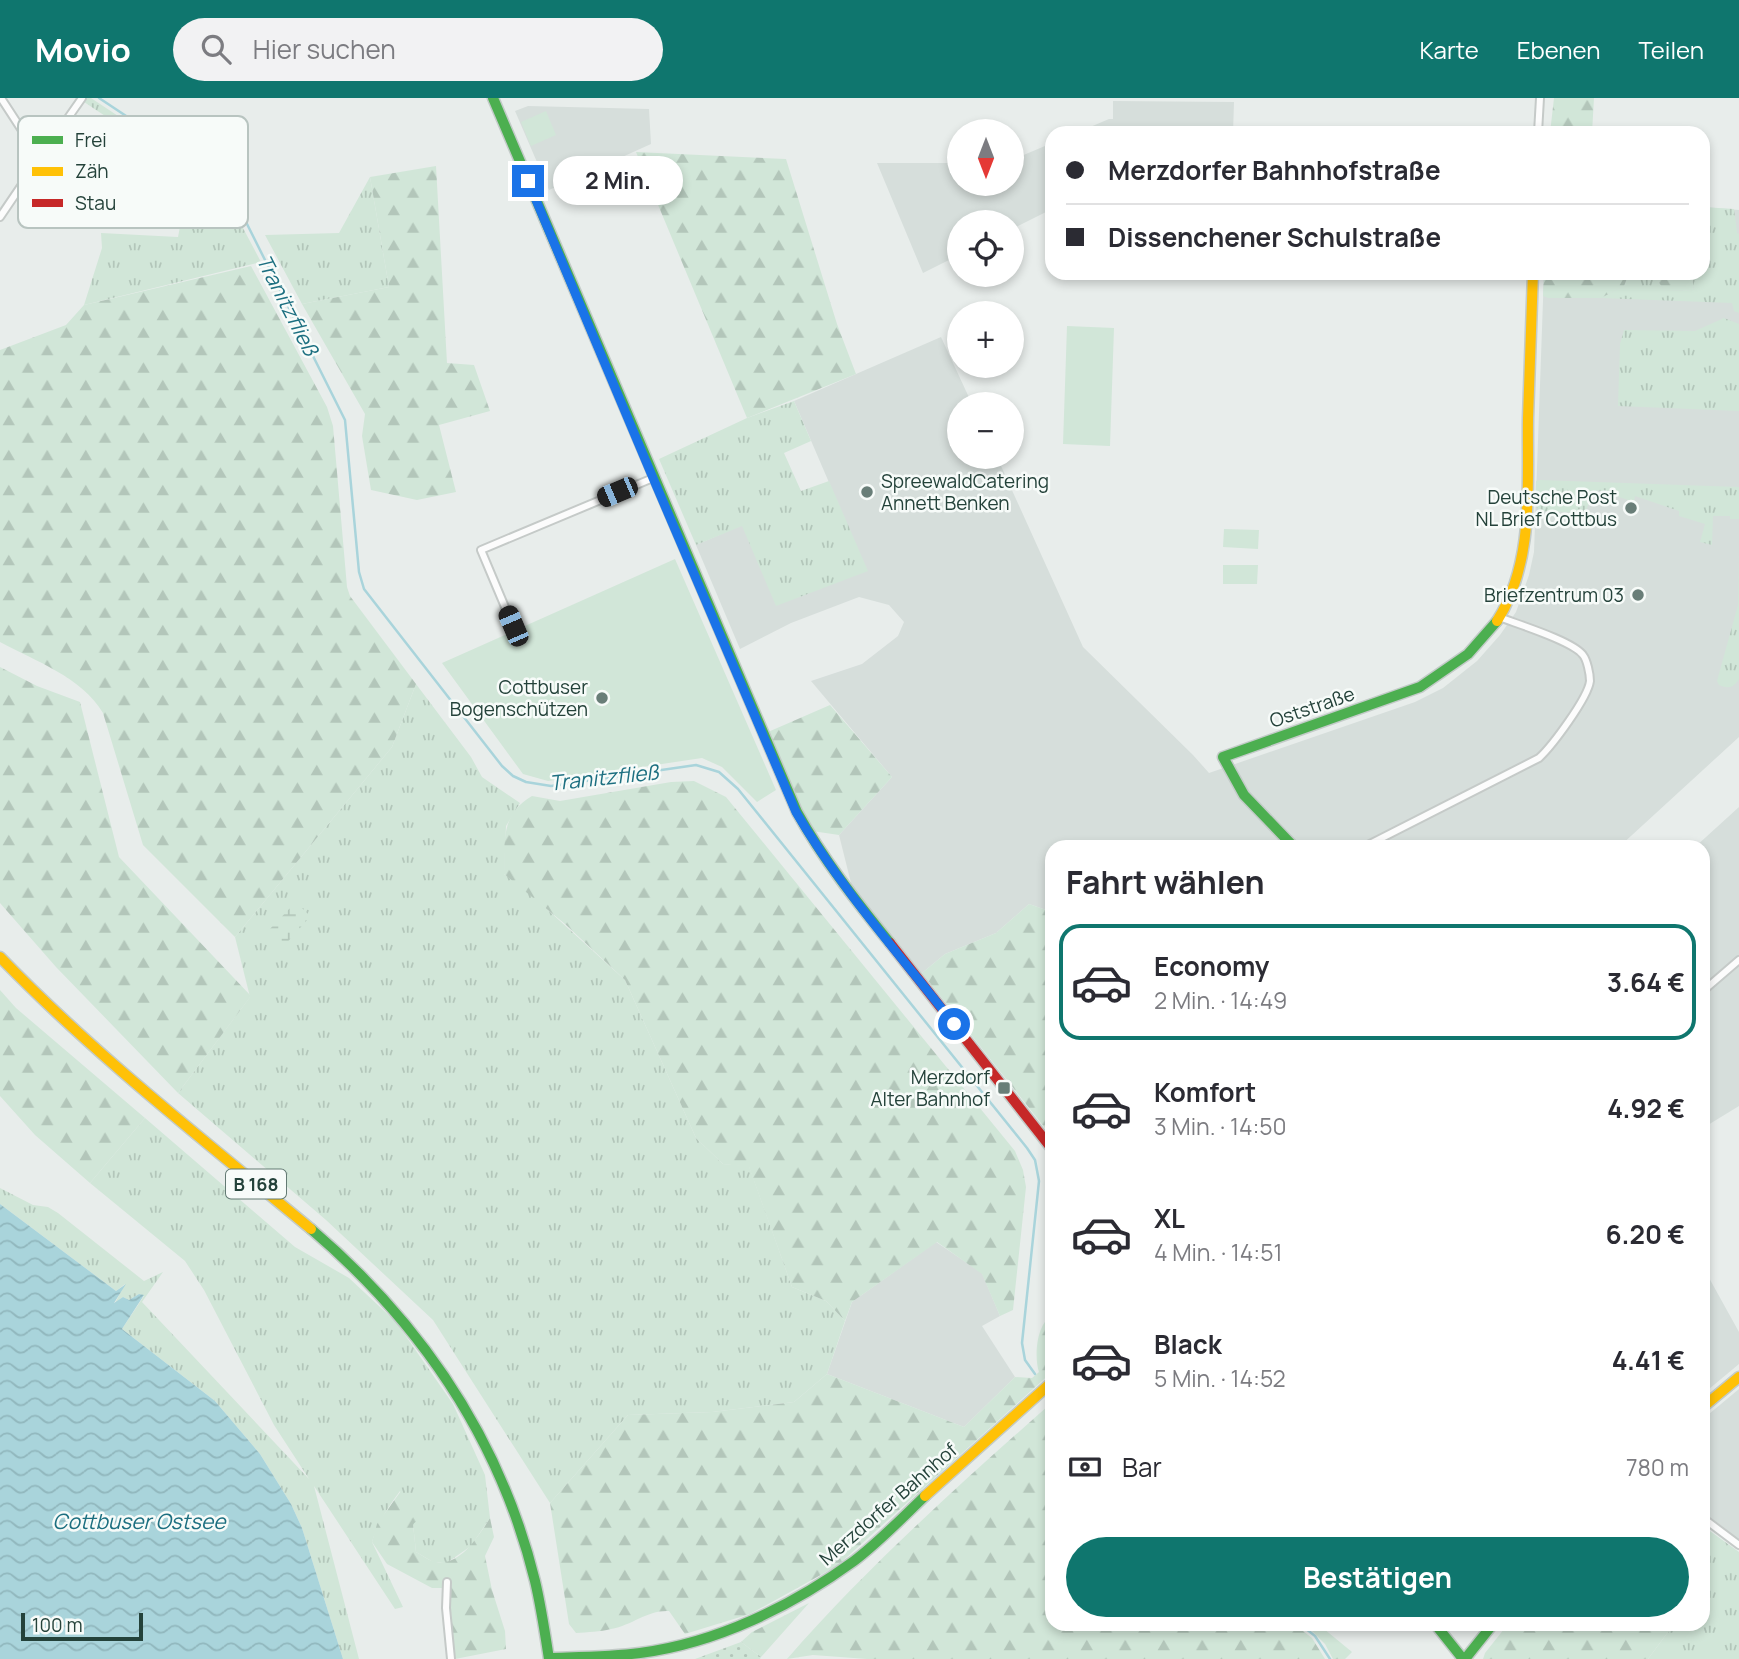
<!DOCTYPE html>
<html lang="de">
<meta charset="utf-8">
<style>
:root{--surface:#fff;--page:#f2f2f3;--text:#2b2b33;--muted:#7c7c81;--line:#e1e1e2;--accent:#0f766e}
body{margin:0;font-family:Manrope,sans-serif;background:var(--page);color:var(--text);height:100vh;display:flex;flex-direction:column;font-size:26px;white-space:nowrap}
*{box-sizing:border-box;margin:0}
p{font-size:23px;color:var(--muted)}
.icon{flex:none;width:38px;height:38px;fill:none;stroke:currentColor;stroke-width:2;stroke-linecap:round;stroke-linejoin:round}
.map{position:relative;flex:1;overflow:hidden}
.details{position:absolute;left:1045px;top:742px;width:665px;height:791px;display:flex;flex-direction:column;background:var(--surface);border-radius:21px;box-shadow:0 4px 10px #0003}
.details>*{flex:none}
.top-card{position:absolute;left:1045px;top:28px;width:665px;height:154px;border-radius:21px;box-shadow:0 4px 10px #0003;display:grid;align-content:center;height:154px;padding:0 21px;background:var(--surface)}
.needle{width:46px;rotate:180deg}
.fabs{position:absolute;left:947px;top:21px;display:grid;gap:14px}
.fabs a{display:grid;place-items:center;width:77px;height:77px;border-radius:50%;background:var(--surface);box-shadow:0 4px 10px #0003;font-size:35px}
.scale{position:absolute;left:21px;bottom:18px;width:122px;box-sizing:border-box;padding-left:7px;border:4px solid #24423a;border-top:0;font-size:19px;line-height:24px;white-space:nowrap;color:#24423a;-webkit-text-stroke:5px #f7fbf9;paint-order:stroke}
.end{position:absolute;width:32px;height:32px;margin:-16px;border:9px solid #1a73e8;background:#fff;box-shadow:0 0 0 4px #fff}
.from{border-radius:50%}
.bubble{position:absolute;height:49px;border-radius:24px;background:var(--surface);box-shadow:0 4px 10px #0003;font-size:23px;font-weight:700;line-height:49px;text-align:center}
.car{position:absolute;width:21px;height:42px;margin:-21px -10px;border-radius:9px;box-shadow:0 0 5px 2px #0007;background:linear-gradient(#222 24%,#8ab4d8 0 40%,#222 0 76%,#8ab4d8 0 86%,#222 0)}
.top-card b{display:flex;align-items:center;gap:24px;height:66px;font-size:26px}
.top-card b+b{border-top:2px solid var(--line)}
.top-card i{width:18px;height:18px;background:var(--text)}
ul{padding:0;list-style:none}
li{display:flex;align-items:center;gap:21px;height:116px;margin:0 14px 10px;padding:0 7px;border:4px solid transparent;border-radius:21px}
li div{flex:1}
li b{display:block;font-size:26px}
li em{font-style:normal;font-weight:700}
li.active{border-color:var(--accent)}
li>.icon{width:63px;height:63px;stroke-width:1.5}
h2{padding:0 21px;font-size:32px;line-height:84px}
.pay{display:flex;align-items:center;gap:18px;height:77px;padding:0 21px;font-size:26px}
.pay p{margin-inline-start:auto}
.button{display:flex;gap:14px;margin-top:auto;padding:14px 21px}
.button a{flex:1;height:80px;border-radius:42px;background:var(--accent);color:#fff;font-size:28px;font-weight:700;line-height:80px;text-align:center}
header{display:flex;align-items:center;gap:42px;box-sizing:border-box;height:98px;padding:0 35px;background:var(--accent);color:#fff}
header strong{font-size:33px}
nav{display:flex;gap:38px;margin-inline-start:auto;font-size:24px}
.search{width:490px;height:63px;background:var(--page);display:flex;align-items:center;gap:18px;box-sizing:border-box;padding:0 24px;border-radius:38px;color:var(--muted);font-size:26px}
.map>svg:first-child{display:block}
</style>
<header>
<strong>Movio</strong>
<div class="search"><svg class="icon" aria-label="search" viewBox="0 0 24 24"><circle cx="10" cy="10" r="6"/><path d="M15 15l6 6"/></svg>Hier suchen</div>
<nav><a>Karte</a><a>Ebenen</a><a>Teilen</a></nav>
</header>
<div class="map">
<svg width="1739" height="1561" viewBox="0 0 1739 1561">
<defs>
<pattern id="grass-tufts" width="24" height="20" patternUnits="userSpaceOnUse" patternTransform="scale(1.75)"><rect width="24" height="20" fill="#d1e6d8"/><path d="M3 7l-1-3M5 7V3M7 7l1-3M15 17l-1-3M17 17v-4M19 17l1-3" fill="none" stroke="#b3c6ba"/></pattern>
<pattern id="forest-firs" width="22" height="20" patternUnits="userSpaceOnUse" patternTransform="scale(1.75)"><rect width="22" height="20" fill="#d1e6d8"/><path d="M5 1l3.5 6h-7zM16 11l3.5 6h-7z" fill="#b3c6ba"/></pattern>
<pattern id="wetland-marsh" width="20" height="14" patternUnits="userSpaceOnUse" patternTransform="scale(1.75)"><rect width="20" height="14" fill="#d1e6d8"/><path d="M1 5h8M5 5V1M11 12h8M15 12V8" fill="none" stroke="#b3c6ba"/></pattern>
<pattern id="park-dots" width="8" height="8" patternUnits="userSpaceOnUse" patternTransform="scale(1.75)"><rect width="8" height="8" fill="#d1e6d8"/><path d="M2 2h.1M6 6h.1" fill="none" stroke="#b3c6ba" stroke-width="1.8" stroke-linecap="round"/></pattern>
<pattern id="water-waves" width="16" height="10" patternUnits="userSpaceOnUse" patternTransform="scale(1.75)"><rect width="16" height="10" fill="#a9d4db"/><path d="M0 5q4-4 8 0t8 0" fill="none" stroke="#91b7bd"/></pattern>
</defs>
<rect width="100%" height="100%" fill="#e8edeb"/>
<path fill="#d6dedb" d="M1113,3L1234,4L1233,35H1076L1109,21H1113Z
M528,8L649,11L651,46L549,92L515,13Z
M1052,45V111L1012,131V124H959V157L923,175L877,65H959V86H1012V62Z
M1703,109L1739,112V639L1619,749H1052V814L1029,806L996,835L945,856L922,875L853,793L839,737L892,679L811,583L862,566L898,538L904,524L889,507L859,499L791,525L740,551L696,447L742,427L867,473L794,303L941,239L972,306H959V359H997L1083,549L1193,657L1209,675L1415,604L1443,590L1477,563L1500,537L1516,514L1529,477L1534,454L1544,175H1703Z
M1739,709V1008L1703,1030V749H1695Z
M936,1144L982,1175L1000,1218L982,1228L1015,1279L964,1329L827,1276L852,1204Z
M1703,1169L1739,1234V1266L1703,1296Z
M1739,1291V1443L1703,1416V1321Z"/>
<path fill="url(#grass-tufts)" d="M78,0H91L219,85L261,164L84,207L102,150L101,135L178,139L183,113L196,114L199,80Z
M370,79L389,189L302,206L265,137L339,135Z
M1703,109L1734,111L1737,135L1739,136V215L1734,213L1732,205L1601,200L1624,188L1629,175H1652L1665,193L1694,192L1691,175H1703V159L1708,157Z
M1724,220L1739,226V313L1618,308L1620,246L1624,232L1695,233Z
M794,303L811,343L784,355L801,393L829,383L868,473L776,508L742,428L696,447L659,361L747,320Z
M1540,382L1739,389V421H1730V418H1713L1712,447L1700,444L1705,426L1679,418V413L1635,398L1634,404L1598,392L1595,399L1592,398L1585,415L1541,413L1535,408L1536,383Z
M1739,455V581C1733,590 1729,591 1719,587L1717,583L1738,507Z
M416,586L471,659L482,679L520,705L506,728L504,776L527,793L625,882L696,1040L723,1066L749,1068L792,1189L826,1203L845,1223L827,1276L794,1304L712,1314L628,1317L550,1405L433,1222L326,1122L178,995L250,899L235,839L392,649Z
M145,1020L295,1149L349,1180L396,1224L453,1306L485,1377L490,1420L471,1448L448,1464H433L416,1454L413,1426L400,1393C388,1409 378,1425 372,1444L403,1509L395,1511L314,1388L359,1561H343L302,1430L291,1406L260,1356L215,1303L122,1231L144,1198L139,1196L129,1202L123,1199L115,1205L125,1186L116,1193L0,1106V1090L33,1107L48,1109L58,1115L144,1183L163,1174L142,1204L309,1381L274,1327L204,1192L185,1163L90,1085Z
M1703,1428L1739,1454V1561H1648L1674,1526H1703Z"/>
<path fill="url(#forest-firs)" d="M1554,0H1594L1592,35H1550Z
M636,54L786,61L837,226L856,276L747,320Z
M436,68L447,265L474,267L490,313L439,327L456,394L417,402L371,392L362,338L365,316L302,206L389,189L370,79Z
M251,168L327,309L333,328L347,489L350,498L416,586L392,649L235,839L143,747L103,615C82,579 35,563 0,544V252L66,227L84,207Z
M1544,175H1629L1624,188L1601,200H1548L1543,198Z
M1652,175H1691L1694,192L1665,193Z
M0,569L37,588L80,604L119,759L251,898L178,995L56,869L0,805Z
M830,607L892,679L839,737L812,733L768,634Z
M694,683L726,699L1015,1053L1023,1072L1026,1089L1013,1212L1000,1218L982,1176L937,1144L852,1204L845,1223L826,1203L792,1189L749,1069L723,1066L696,1040L625,882L565,826L504,776C505,743 500,717 532,698L560,703L671,684Z
M1029,806L1052,814V1039L922,875L945,856L996,835Z
M0,892L16,910L145,1020L90,1085L35,1037L0,998Z
M1052,1210V1274L837,1468L750,1516L685,1536L669,1513C647,1512 633,1527 611,1531C600,1534 588,1534 576,1535L569,1526L550,1405L628,1317L712,1314L794,1304L827,1276L964,1329L1015,1279L1032,1280L1039,1274C1035,1262 1036,1241 1042,1229C1047,1219 1049,1224 1052,1210Z
M1049,1307H1052V1526H1294L1312,1540L1325,1561H867L813,1557L787,1561C867,1469 958,1388 1049,1307Z
M401,1393L419,1408L422,1419L413,1426L416,1454C422,1457 429,1463 436,1464C461,1468 478,1438 490,1420L494,1439L485,1458L492,1492L505,1533L506,1551L455,1561L449,1490H432L387,1466L372,1444L377,1426Z
M809,1505L761,1559L741,1544L752,1534Z
M1305,1526H1318L1352,1554L1345,1561H1333L1325,1546Z
M1508,1526H1674L1648,1561H1483L1485,1555Z"/>
<path fill="url(#wetland-marsh)" d="M293,807L300,808L308,816V821L283,849L267,834Z"/>
<path fill="url(#park-dots)" d="M741,1544L761,1559L760,1561H695Z"/>
<path fill="#d1e6d8" d="M546,13L556,37L531,48L521,24Z
M1067,228L1114,230L1110,348L1063,346Z
M1224,431L1259,432L1258,451L1223,449Z
M675,461L776,692L757,704L722,669L702,660L548,683L523,676L442,565Z
M1223,467H1258L1257,486H1223Z"/>
<path fill="url(#water-waves)" d="M0,1106L116,1193L126,1186L114,1205L123,1199L129,1202L139,1196L144,1197L122,1231L215,1303L260,1356L291,1406L302,1430L343,1561H0Z"/>
<g fill="none" stroke-linecap="round" stroke-linejoin="round">
<path stroke="#a9d4db" stroke-width="2.5" d="M99,0L221,81L232,96L345,322L359,474L364,491L502,668L513,678L526,684L551,688L696,667L719,674L738,691L1027,1050L1035,1062L1039,1083L1022,1245L1025,1262L1035,1276
M1300,1526L1315,1538L1330,1561"/>
<g stroke="#c5cac8" stroke-width="10">
<path id="street" d="M1538,35L1540,0
M40,60L82,0
M0,119L40,60L1,0
M513,528L481,452L653,380
M1364,749L1539,660C1552,648 1588,600 1590,583C1590,576 1587,562 1583,557C1573,543 1517,526 1499,519
M1703,893L1739,862
M1703,1420L1739,1447
M447,1484L446,1510L451,1561"/>
</g>
<g stroke="#c3cbc8" stroke-width="13">
<path id="fast" d="M493,0L797,714C823,761 856,803 890,845
M1294,749L1244,697L1223,659L1420,589L1468,556L1497,523
M311,1131C421,1225 500,1340 535,1483C541,1508 545,1535 549,1561
M1435,1526L1463,1561
M549,1560C579,1559 610,1559 640,1555C717,1545 792,1508 854,1463C879,1444 902,1420 925,1398
M1465,1561L1493,1526"/>
</g>
<g stroke="#c3cbc8" stroke-width="13">
<path id="slow" d="M1497,523C1535,464 1527,387 1528,320C1530,271 1531,223 1533,175
M0,859C97,959 204,1042 311,1131
M1703,1309L1739,1279
M925,1398L1052,1284"/>
</g>
<g stroke="#c3cbc8" stroke-width="13">
<path id="jam" d="M890,845L1052,1051"/>
</g>
<use href="#street" stroke="#fcfcfc" stroke-width="6"/>
<use href="#fast" stroke="#4caf50" stroke-width="10"/>
<use href="#slow" stroke="#ffc107" stroke-width="10"/>
<use href="#jam" stroke="#c62828" stroke-width="10"/>
</g>
<g fill="none" stroke-linecap="round" stroke-linejoin="round">
<path stroke="#1a73e8" stroke-width="9" d="M528,83L653,380L796,714C840,790 900,857 954,926"/>
</g>
<g fill="#697e78" stroke="#f7fbf9" stroke-width="2.5">
<circle cx="867" cy="394" r="7"/>
<circle cx="1631" cy="410" r="7"/>
<circle cx="1638" cy="497" r="7"/>
<circle cx="602" cy="600" r="7"/>
<rect x="997" y="983" width="14" height="14" rx="3.5"/>
</g>
<g text-anchor="middle" dominant-baseline="central" stroke-width="5" stroke-linejoin="round" paint-order="stroke">
<rect fill="#f7fbf9" stroke="#637a73" stroke-width="2" x="226" y="1071.5" width="60" height="29" rx="5"/>
<g font-size="18" font-weight="bold" fill="#24423a">
<text x="256" y="1086">B 168</text>
</g>
<g font-size="19" fill="#24423a" stroke="#f7fbf9" text-anchor="end">
<text x="881" y="383" text-anchor="start">SpreewaldCatering<tspan x="881" dy="22">Annett Benken</tspan></text>
<text x="1617" y="399">Deutsche Post<tspan x="1617" dy="22">NL Brief Cottbus</tspan></text>
<text x="1624" y="497">Briefzentrum 03</text>
<text x="588" y="589">Cottbuser<tspan x="588" dy="22">Bogenschützen</tspan></text>
<text x="990" y="979">Merzdorf<tspan x="990" dy="22">Alter Bahnhof</tspan></text>
</g>
<g font-size="19" fill="#24423a" stroke="#f7fbf9">
<text transform="translate(1312 609) rotate(-19)">Oststraße</text>
<text transform="translate(888 1406) rotate(-41)">Merzdorfer Bahnhof</text>
</g>
<g font-size="21" font-style="italic" fill="#1c6f80" stroke="#f7fbf9">
<text transform="translate(288 207) rotate(63)">Tranitzfließ</text>
<text transform="translate(604 679) rotate(-6)">Tranitzfließ</text>
<text x="139" y="1423">Cottbuser Ostsee</text>
</g>
</g>
<rect x="18" y="18" width="230" height="112" rx="10" fill="#f7fbf9" stroke="#b8c4c0" stroke-width="2"/>
<rect x="32" y="38" width="31" height="8" fill="#4caf50"/>
<rect x="32" y="69" width="31" height="9" fill="#ffc107"/>
<rect x="32" y="101" width="31" height="8" fill="#c62828"/>
<g font-size="19" fill="#24423a">
<text x="75" y="49">Frei</text>
<text x="75" y="80">Zäh</text>
<text x="75" y="112">Stau</text>
</g>
</svg>
<div class="fabs">
<a><svg class="needle" viewBox="-14 -14 28 28"><path d="M0-13l5 13h-10z" fill="#e53935"/><path d="M0 13l5-13h-10z" fill="#7c7c81"/></svg></a>
<a><svg class="icon" aria-label="locate" viewBox="0 0 24 24"><circle cx="12" cy="12" r="6"/><path d="M12 2v4M12 18v4M2 12h4M18 12h4"/></svg></a>
<a>+</a>
<a>−</a>
</div>
<div class="scale">100 m</div>
<i class="end from" style="left:954px;top:926px"></i>
<i class="end" style="left:528px;top:83px"></i>
<div class="bubble" style="left:553px;top:58px;width:130px">2 Min.</div>
<i class="car" style="left:617px;top:394px;rotate:247deg"></i>
<i class="car" style="left:513px;top:528px;rotate:337deg"></i>
<div class="top-card">
<b><i class="from"></i>Merzdorfer Bahnhofstraße</b>
<b><i></i>Dissenchener Schulstraße</b>
</div>
<section class="details">
<h2>Fahrt wählen</h2>
<ul>
<li class="active"><svg class="icon" aria-label="car" viewBox="0 0 24 24"><path d="M5 17H2v-5l4-1 3-4h7l3 4 3 1v5h-3M9 17h6M6 11h13"/><circle cx="7" cy="17" r="2"/><circle cx="17" cy="17" r="2"/></svg><div><b>Economy</b><p>2 Min. · 14:49</p></div><em>3.64 €</em></li>
<li><svg class="icon" aria-label="car" viewBox="0 0 24 24"><path d="M5 17H2v-5l4-1 3-4h7l3 4 3 1v5h-3M9 17h6M6 11h13"/><circle cx="7" cy="17" r="2"/><circle cx="17" cy="17" r="2"/></svg><div><b>Komfort</b><p>3 Min. · 14:50</p></div><em>4.92 €</em></li>
<li><svg class="icon" aria-label="car" viewBox="0 0 24 24"><path d="M5 17H2v-5l4-1 3-4h7l3 4 3 1v5h-3M9 17h6M6 11h13"/><circle cx="7" cy="17" r="2"/><circle cx="17" cy="17" r="2"/></svg><div><b>XL</b><p>4 Min. · 14:51</p></div><em>6.20 €</em></li>
<li><svg class="icon" aria-label="car" viewBox="0 0 24 24"><path d="M5 17H2v-5l4-1 3-4h7l3 4 3 1v5h-3M9 17h6M6 11h13"/><circle cx="7" cy="17" r="2"/><circle cx="17" cy="17" r="2"/></svg><div><b>Black</b><p>5 Min. · 14:52</p></div><em>4.41 €</em></li>
</ul>
<div class="pay"><svg class="icon" aria-label="cash" viewBox="0 0 24 24"><path d="M3 7h18v10H3z"/><circle cx="12" cy="12" r="2"/></svg>Bar<p>780 m</p></div>
<div class="button"><a>Bestätigen</a></div>
</section>
</div>
